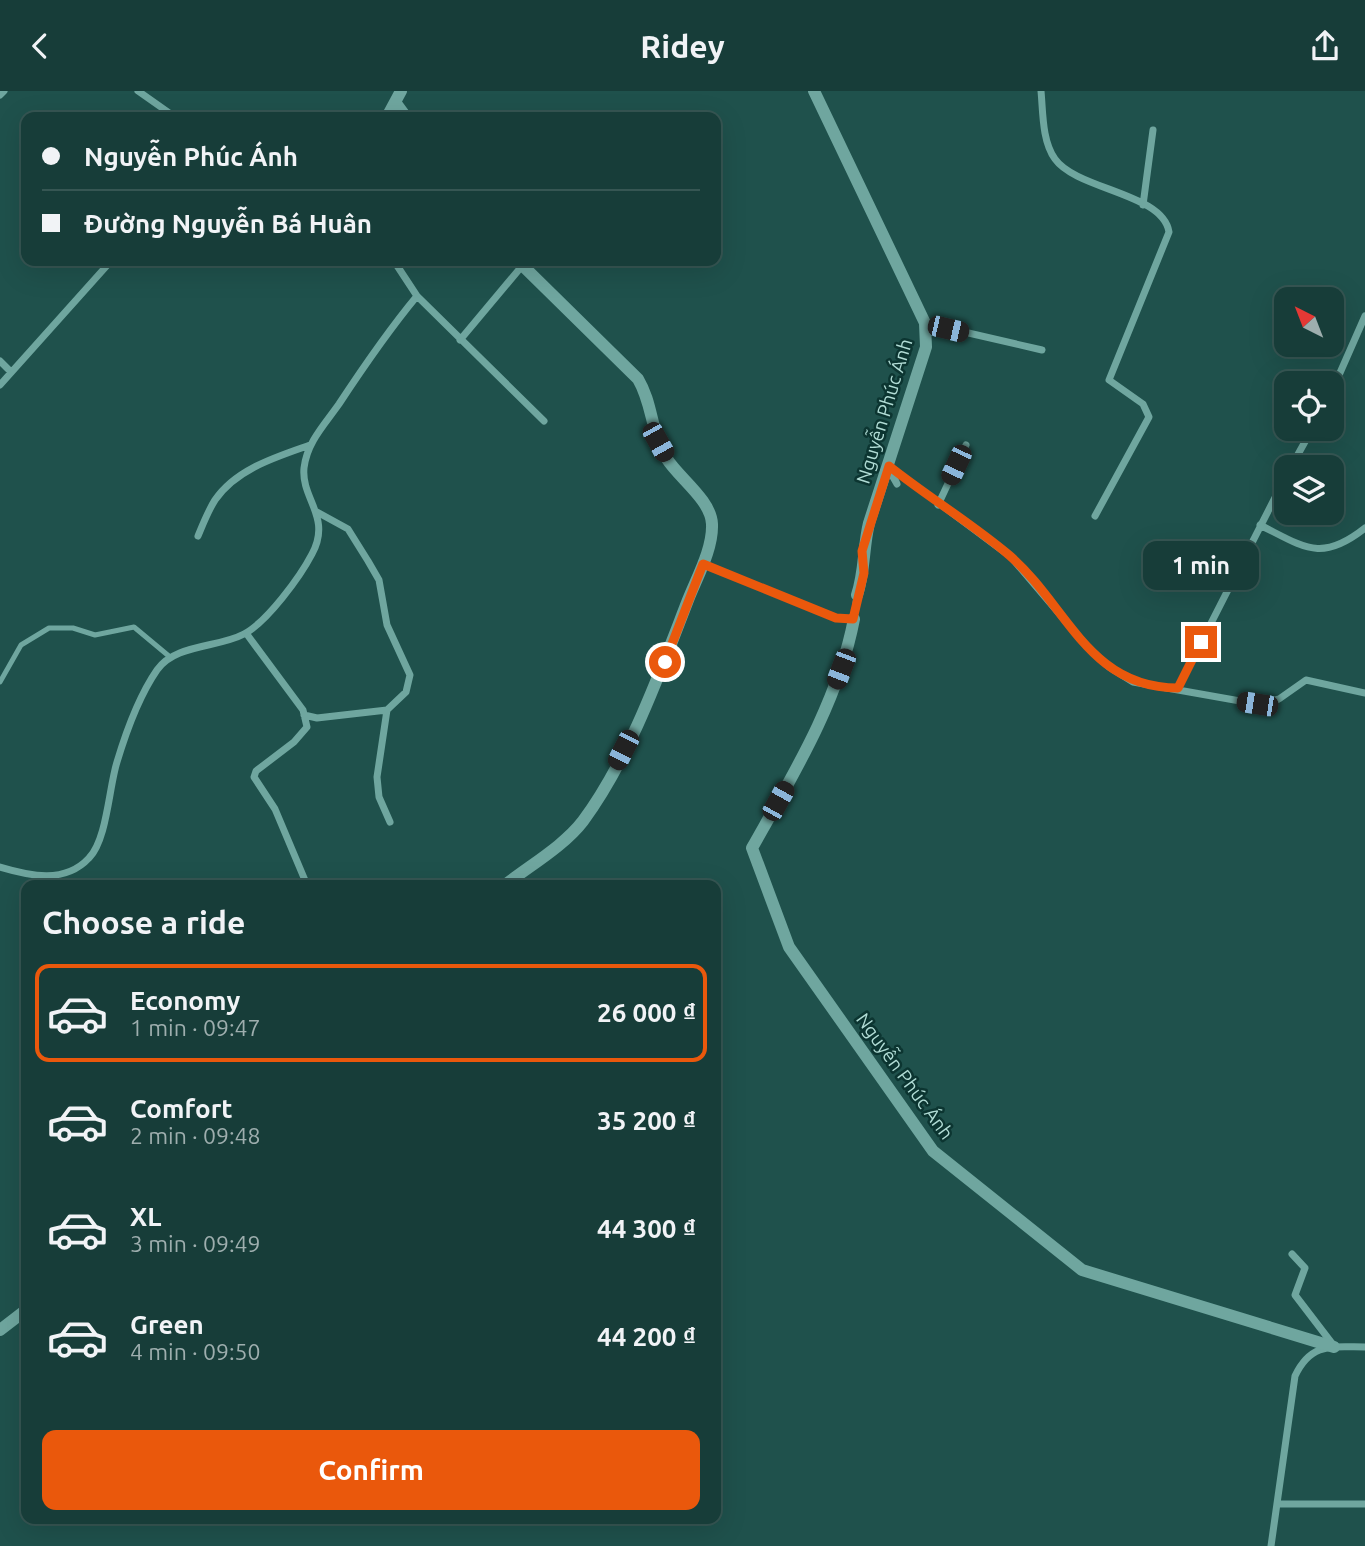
<!DOCTYPE html>
<meta charset="utf-8">
<style>
:root{--surface:#173d39;--page:#244844;--text:#f1f3f6;--muted:#9eaeae;--line:#365653;--accent:#ea580c}
body{margin:0;font-family:Ubuntu,sans-serif;background:var(--page);color:var(--text);height:100vh;display:flex;flex-direction:column;font-size:26px;white-space:nowrap}
*{box-sizing:border-box;margin:0}
p{font-size:23px;color:var(--muted)}
.icon{flex:none;width:38px;height:38px;fill:none;stroke:currentColor;stroke-width:2;stroke-linecap:round;stroke-linejoin:round}
.map{position:relative;flex:1;overflow:hidden}
.details{position:absolute;left:21px;top:789px;width:700px;height:644px;display:flex;flex-direction:column;background:var(--surface);border-radius:14px;box-shadow:0 7px 28px #0002,0 0 0 2px var(--line)}
.details>*{flex:none}
.top-card{position:absolute;left:21px;top:21px;width:700px;height:154px;border-radius:14px;box-shadow:0 7px 28px #0002,0 0 0 2px var(--line);display:grid;align-content:center;height:154px;padding:0 21px;background:var(--surface)}
.needle{width:46px;rotate:318deg}
.fabs{position:absolute;left:1274px;top:196px;display:grid;gap:14px}
.fabs a{display:grid;place-items:center;width:70px;height:70px;border-radius:14px;background:var(--surface);box-shadow:0 7px 28px #0002,0 0 0 2px var(--line);font-size:35px}
.end{position:absolute;width:32px;height:32px;margin:-16px;border:9px solid #ea580c;background:#fff;box-shadow:0 0 0 4px #fff}
.from{border-radius:50%}
.bubble{position:absolute;height:49px;border-radius:14px;background:var(--surface);box-shadow:0 7px 28px #0002,0 0 0 2px var(--line);font-size:23px;font-weight:700;line-height:49px;text-align:center}
.car{position:absolute;width:21px;height:42px;margin:-21px -10px;border-radius:9px;box-shadow:0 0 5px 2px #0007;background:linear-gradient(#222 24%,#8ab4d8 0 40%,#222 0 76%,#8ab4d8 0 86%,#222 0)}
.top-card b{display:flex;align-items:center;gap:24px;height:66px;font-size:26px}
.top-card b+b{border-top:2px solid var(--line)}
.top-card i{width:18px;height:18px;background:var(--text)}
ul{padding:0;list-style:none}
li{display:flex;align-items:center;gap:21px;height:98px;margin:0 14px 10px;padding:0 7px;border:4px solid transparent;border-radius:14px}
li div{flex:1}
li b{display:block;font-size:26px}
li em{font-style:normal;font-weight:700}
li.selected{border-color:var(--accent)}
li>.icon{width:63px;height:63px;stroke-width:1.5}
h2{padding:0 21px;font-size:32px;line-height:84px}
.primary-button{display:flex;gap:14px;margin-top:auto;padding:14px 21px}
.primary-button a{flex:1;height:80px;border-radius:14px;background:var(--accent);color:#fff;font-size:28px;font-weight:700;line-height:80px;text-align:center}
header{display:flex;justify-content:space-between;align-items:center;height:91px;padding:0 21px;background:var(--surface);font-size:32px;font-weight:700}
.map>svg:first-child{display:block}
</style>
<header><svg class="icon" aria-label="back" viewBox="0 0 24 24"><path d="M15 5l-7 7 7 7"/></svg>Ridey<svg class="icon" aria-label="share" viewBox="0 0 24 24"><path d="M12 15V3M7 8l5-5 5 5M5 13v7h14v-7"/></svg></header>
<div class="map">
<svg width="1365" height="1455" viewBox="0 0 1365 1455">
<rect width="100%" height="100%" fill="#1f514c"/>
<g fill="none" stroke-linecap="round" stroke-linejoin="round">
<path stroke="#6fa69f" stroke-width="5" d="M0,591L21,554L49,537H73L95,544L134,536L170,566"/>
<path stroke="#6fa69f" stroke-width="7" d="M138,0L175,26
M1041,0C1043,21 1042,50 1055,68C1077,99 1163,102 1169,141L1109,289L1143,313L1149,326L1095,425
M0,4L4,0
M1143,114L1153,39
M394,170L417,205L544,330
M925,232L1042,259
M460,249L522,175
M0,270L11,281
M0,294L111,170
M1332,300L1365,225
M1291,376L1312,338
M889,379L897,393L889,375L1011,466L1085,553L1109,576L1133,591L1257,613L1279,608L1306,589L1365,602
M938,414L966,354
M317,421L348,438L368,470L379,489L387,534L410,584L406,601L387,619L377,686L379,706L390,731
M1260,434C1304,456 1321,472 1365,437
M198,445C203,433 208,420 215,409C236,378 276,366 310,354
M703,473L837,527L854,528L857,504
M246,542L303,619L307,636L294,651L256,680L254,686L275,718L307,794
M1178,597L1286,385
M304,624L317,627L387,619
M0,776C30,785 65,793 89,767C107,749 109,696 117,671C126,641 139,605 157,579C175,553 218,557 244,543C267,531 300,486 312,463C332,426 301,408 304,377C307,351 325,333 339,313C364,275 388,240 417,205
M1292,1163L1305,1177L1295,1204L1334,1255
M1277,1413H1365
M1271,1455L1295,1285C1311,1251 1332,1256 1365,1256"/>
<path stroke="#6fa69f" stroke-width="12" d="M814,0L925,232L926,256L869,432C863,457 865,480 857,504
M395,11L406,26
M387,26L401,0
M854,528C838,611 793,684 752,757L789,856L933,1060L1082,1179L1334,1256
M505,794C529,775 564,755 583,730C629,668 660,581 688,509C697,486 713,458 712,433C711,409 679,387 667,368C651,343 653,313 638,288L518,170
M0,1239L26,1219"/>
</g>
<g fill="none" stroke-linecap="round" stroke-linejoin="round">
<path stroke="#ea580c" stroke-width="9" d="M665,571L703,473L836,527L853,528L864,482L862,460L889,375C928,406 971,432 1009,464C1067,514 1088,597 1178,597L1201,551"/>
</g>
<g text-anchor="middle" dominant-baseline="central" stroke-width="5" stroke-linejoin="round" paint-order="stroke">
<g font-size="19" fill="#b1dcd5" stroke="#0c3531">
<text transform="translate(884 320) rotate(-73)">Nguyễn Phúc Ánh</text>
<text transform="translate(905 985) rotate(54)">Nguyễn Phúc Ánh</text>
</g>
</g>
</svg>
<div class="fabs">
<a><svg class="needle" viewBox="-14 -14 28 28"><path d="M0-13l5 13h-10z" fill="#e53935"/><path d="M0 13l5-13h-10z" fill="#9eaeae"/></svg></a>
<a><svg class="icon" aria-label="locate" viewBox="0 0 24 24"><circle cx="12" cy="12" r="6"/><path d="M12 2v4M12 18v4M2 12h4M18 12h4"/></svg></a>
<a><svg class="icon" aria-label="layers" viewBox="0 0 24 24"><path d="M12 4l9 5-9 5-9-5zM3 14l9 5 9-5"/></svg></a>
</div>
<i class="end from" style="left:665px;top:571px"></i>
<i class="end" style="left:1201px;top:551px"></i>
<div class="bubble" style="left:1143px;top:450px;width:116px">1 min</div>
<i class="car" style="left:948px;top:238px;rotate:103deg"></i>
<i class="car" style="left:658px;top:351px;rotate:151deg"></i>
<i class="car" style="left:956px;top:374px;rotate:205deg"></i>
<i class="car" style="left:841px;top:578px;rotate:201deg"></i>
<i class="car" style="left:1257px;top:613px;rotate:279deg"></i>
<i class="car" style="left:623px;top:659px;rotate:207deg"></i>
<i class="car" style="left:778px;top:710px;rotate:29deg"></i>
<div class="top-card">
<b><i class="from"></i>Nguyễn Phúc Ánh</b>
<b><i></i>Đường Nguyễn Bá Huân</b>
</div>
<section class="details">
<h2>Choose a ride</h2>
<ul>
<li class="selected"><svg class="icon" aria-label="car" viewBox="0 0 24 24"><path d="M5 17H2v-5l4-1 3-4h7l3 4 3 1v5h-3M9 17h6M6 11h13"/><circle cx="7" cy="17" r="2"/><circle cx="17" cy="17" r="2"/></svg><div><b>Economy</b><p>1 min · 09:47</p></div><em>26 000 ₫</em></li>
<li><svg class="icon" aria-label="car" viewBox="0 0 24 24"><path d="M5 17H2v-5l4-1 3-4h7l3 4 3 1v5h-3M9 17h6M6 11h13"/><circle cx="7" cy="17" r="2"/><circle cx="17" cy="17" r="2"/></svg><div><b>Comfort</b><p>2 min · 09:48</p></div><em>35 200 ₫</em></li>
<li><svg class="icon" aria-label="car" viewBox="0 0 24 24"><path d="M5 17H2v-5l4-1 3-4h7l3 4 3 1v5h-3M9 17h6M6 11h13"/><circle cx="7" cy="17" r="2"/><circle cx="17" cy="17" r="2"/></svg><div><b>XL</b><p>3 min · 09:49</p></div><em>44 300 ₫</em></li>
<li><svg class="icon" aria-label="car" viewBox="0 0 24 24"><path d="M5 17H2v-5l4-1 3-4h7l3 4 3 1v5h-3M9 17h6M6 11h13"/><circle cx="7" cy="17" r="2"/><circle cx="17" cy="17" r="2"/></svg><div><b>Green</b><p>4 min · 09:50</p></div><em>44 200 ₫</em></li>
</ul>
<div class="primary-button"><a>Confirm</a></div>
</section>
</div>
